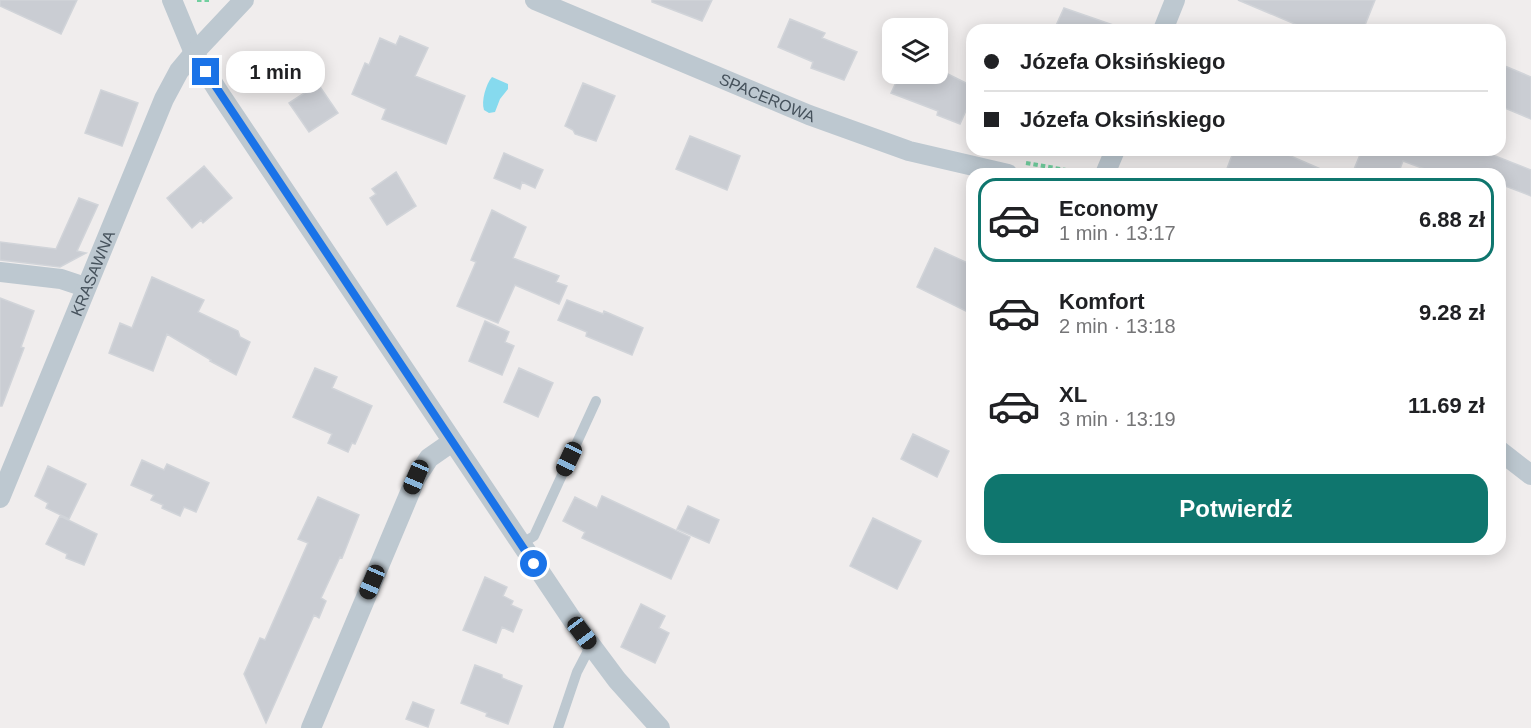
<!DOCTYPE html>
<html lang="pl">
<meta charset="utf-8">
<style>
:root{--surface:#fff;--page:#f6f6f6;--text:#202124;--muted:#757577;--line:#e0e0e0;--accent:#0f766e}
body{margin:0;font-family:Helvetica,sans-serif;background:var(--page);color:var(--text);height:100vh;display:flex;flex-direction:column;font-size:22px;white-space:nowrap}
*{box-sizing:border-box;margin:0}
p{font-size:20px;color:var(--muted)}
.icon{flex:none;width:33px;height:33px;fill:none;stroke:currentColor;stroke-width:2;stroke-linecap:round;stroke-linejoin:round}
.map{position:relative;flex:1;overflow:hidden}
.drawer{position:absolute;left:966px;top:168px;width:540px;height:387px;display:flex;flex-direction:column;background:var(--surface);border-radius:18px;box-shadow:0 3px 15px #0003}
.drawer>*{flex:none}
.top-card{position:absolute;left:966px;top:24px;width:540px;height:132px;border-radius:18px;box-shadow:0 3px 15px #0003;display:grid;align-content:center;height:132px;padding:0 18px;background:var(--surface)}
.fabs{position:absolute;left:882px;top:18px;display:grid;gap:12px}
.fabs a{display:grid;place-items:center;width:66px;height:66px;border-radius:12px;background:var(--surface);box-shadow:0 3px 15px #0003;font-size:30px}
.end{position:absolute;width:27px;height:27px;margin:-14px;border:8px solid #1a73e8;background:#fff;box-shadow:0 0 0 3px #fff}
.from{border-radius:50%}
.bubble{position:absolute;height:42px;border-radius:18px;background:var(--surface);box-shadow:0 3px 15px #0003;font-size:20px;font-weight:800;line-height:42px;text-align:center}
.car{position:absolute;width:18px;height:36px;margin:-18px -9px;border-radius:8px;box-shadow:0 0 4px 2px #0007;background:linear-gradient(#222 24%,#8ab4d8 0 40%,#222 0 76%,#8ab4d8 0 86%,#222 0)}
.top-card b{display:flex;align-items:center;gap:21px;height:57px;font-size:22px}
.top-card b+b{border-top:2px solid var(--line)}
.top-card i{width:15px;height:15px;background:var(--text)}
ul{padding:10px 0 0;list-style:none}
li{display:flex;align-items:center;gap:18px;height:84px;margin:0 12px 9px;padding:0 6px;border:3px solid transparent;border-radius:18px}
li div{flex:1}
li b{display:block;font-size:22px}
li em{font-style:normal;font-weight:800}
li.on{border-color:var(--accent)}
li>.icon{width:54px;height:54px;stroke-width:1.5}
.primary-button{display:flex;gap:12px;margin-top:auto;padding:12px 18px}
.primary-button a{flex:1;height:69px;border-radius:18px;background:var(--accent);color:#fff;font-size:24px;font-weight:800;line-height:69px;text-align:center}
.map>svg:first-child{display:block}
</style>
<div class="map">
<svg width="1531" height="728" viewBox="0 0 1531 728">
<rect width="100%" height="100%" fill="#f0eded"/>
<path fill="#86daee" d="M492,77L508,84V89L500,99L495,112L489,113L484,110C481,101 486,84 492,77Z"/>
<path fill="#cacdd3" stroke="#d1d4d9" stroke-width="1.5" d="M0,0H77L61,34L0,6Z
M652,0H712L702,21L652,2Z
M1238,0H1375L1363,30H1309Z
M1064,8L1119,27V30H1054Z
M790,19L825,33L822,38L857,52L844,80L811,68L813,62L778,47Z
M400,36L428,48L415,76L465,96L446,144L382,119L386,109L352,94L365,63L369,65L380,38L396,45Z
M1500,64L1531,77V119L1500,106Z
M900,74H948L972,86V97L960,124L937,115L938,111L891,93Z
M583,83L615,96L596,141L575,134L573,130L565,126Z
M318,84L338,113L309,132L289,103Z
M101,90L138,103L122,146L85,133Z
M690,136L740,156L727,190L676,169Z
M1234,150H1277L1332,174H1225Z
M1362,150H1480L1531,170V196L1500,184V174H1438L1403,161L1398,174H1352Z
M504,153L543,170L535,188L522,182L520,189L494,178Z
M204,166L232,198L203,223L201,220L192,228L167,198Z
M396,172L416,206L387,225L370,198L376,194L372,189Z
M79,198L98,205L77,251L86,253L60,267L0,260V242L56,249Z
M492,210L526,227L513,258L559,276L556,282L567,286L559,304L515,285L498,323L457,306L476,262L471,260Z
M935,248L972,265V314L917,287Z
M152,277L204,300L198,312L238,331L240,337L250,342L236,375L210,361L211,360L167,334L153,371L109,353L120,323L132,328Z
M0,298L34,311L21,347L24,348L2,406H0Z
M567,300L603,314L604,311L643,328L632,355L586,336L587,332L558,320Z
M485,321L509,332L505,342L514,346L502,375L469,361Z
M315,368L337,377L332,388L372,406L355,444L352,443L348,452L328,443L332,434L293,417Z
M519,368L553,383L538,417L504,402Z
M913,434L949,451L937,477L901,459Z
M142,460L164,470L167,464L209,483L196,512L184,507L180,516L162,508L163,505L151,500L154,495L131,485Z
M48,466L86,484L69,519L46,508L48,503L35,496Z
M602,496L690,537L671,579L582,538L585,532L563,521L575,497L597,508Z
M318,497L359,515L342,558L340,557L321,598L326,601L319,618L314,615L266,723L244,674L260,638L265,640L308,543L298,539Z
M688,506L719,520L709,543L677,529Z
M60,516L97,534L84,565L66,558L67,554L46,544Z
M873,518L921,541L897,589L850,566Z
M485,577L507,587L503,596L513,601L511,605L522,610L513,632L502,627L496,643L463,630Z
M641,604L665,616L659,628L669,633L655,663L621,647Z
M475,665L502,675V678L522,686L508,724L486,716L487,713L461,703Z
M413,702L434,710L428,727L406,719Z"/>
<g fill="none" stroke-linecap="round" stroke-linejoin="round">
<path stroke="#71cf9f" stroke-width="4" stroke-dasharray="4.5 3" stroke-linecap="butt" d="M197,0H211
M1026,163L1084,173"/>
<path stroke="#bdc8d0" stroke-width="10" d="M521,544L534,536L596,401
M558,728L577,672L591,645"/>
<g stroke="#bdc8d0" stroke-width="20">
<path d="M172,0L194,53L218,91L573,621L617,680L660,728"/>
<path id="s1" d="M535,0L809,115L909,151L1008,174"/>
<path d="M1163,30L1175,0"/>
<path d="M1105,174L1115,150"/>
<path d="M0,272L61,279L85,287"/>
<path d="M1500,451L1531,475"/>
<path id="s2" d="M0,498L164,99L179,71L194,53L244,0"/>
<path d="M311,728L416,478L429,458L452,442"/>
</g>
</g>
<g fill="none" stroke-linecap="round" stroke-linejoin="round">
<path stroke="#1a73e8" stroke-width="8" d="M206,72L534,564"/>
</g>
<g text-anchor="middle" dominant-baseline="central" stroke-width="4.5" stroke-linejoin="round" paint-order="stroke">
<g font-size="16" fill="#45515b" stroke="#fff">
<text stroke="none"><textPath href="#s1" startOffset="252">SPACEROWA</textPath></text>
<text stroke="none"><textPath href="#s2" startOffset="243">KRASAWNA</textPath></text>
</g>
</g>
</svg>
<div class="fabs">
<a><svg class="icon" aria-label="layers" viewBox="0 0 24 24"><path d="M12 4l9 5-9 5-9-5zM3 14l9 5 9-5"/></svg></a>
</div>
<i class="end from" style="left:534px;top:564px"></i>
<i class="end" style="left:206px;top:72px"></i>
<div class="bubble" style="left:226px;top:51px;width:99px">1 min</div>
<i class="car" style="left:569px;top:459px;rotate:205deg"></i>
<i class="car" style="left:416px;top:477px;rotate:203deg"></i>
<i class="car" style="left:372px;top:582px;rotate:203deg"></i>
<i class="car" style="left:582px;top:633px;rotate:143deg"></i>
<div class="top-card">
<b><i class="from"></i>Józefa Oksińskiego</b>
<b><i></i>Józefa Oksińskiego</b>
</div>
<section class="drawer">
<ul>
<li class="on"><svg class="icon" aria-label="car" viewBox="0 0 24 24"><path d="M5 17H2v-5l4-1 3-4h7l3 4 3 1v5h-3M9 17h6M6 11h13"/><circle cx="7" cy="17" r="2"/><circle cx="17" cy="17" r="2"/></svg><div><b>Economy</b><p>1 min · 13:17</p></div><em>6.88 zł</em></li>
<li><svg class="icon" aria-label="car" viewBox="0 0 24 24"><path d="M5 17H2v-5l4-1 3-4h7l3 4 3 1v5h-3M9 17h6M6 11h13"/><circle cx="7" cy="17" r="2"/><circle cx="17" cy="17" r="2"/></svg><div><b>Komfort</b><p>2 min · 13:18</p></div><em>9.28 zł</em></li>
<li><svg class="icon" aria-label="car" viewBox="0 0 24 24"><path d="M5 17H2v-5l4-1 3-4h7l3 4 3 1v5h-3M9 17h6M6 11h13"/><circle cx="7" cy="17" r="2"/><circle cx="17" cy="17" r="2"/></svg><div><b>XL</b><p>3 min · 13:19</p></div><em>11.69 zł</em></li>
</ul>
<div class="primary-button"><a>Potwierdź</a></div>
</section>
</div>
